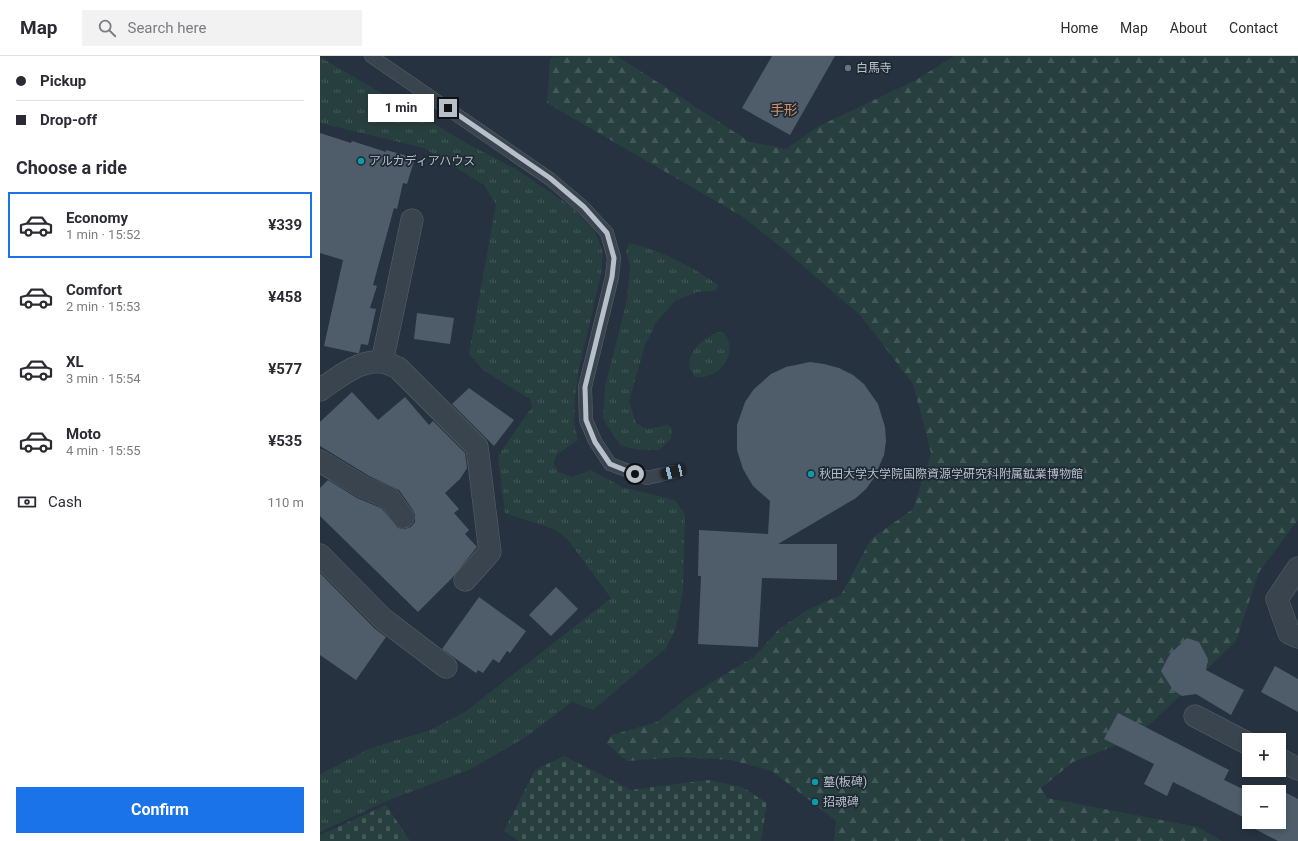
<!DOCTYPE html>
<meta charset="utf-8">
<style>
:root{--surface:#fff;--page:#f2f2f3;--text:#2b2b33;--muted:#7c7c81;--line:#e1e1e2;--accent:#1a73e8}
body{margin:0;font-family:Roboto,"Noto Sans JP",sans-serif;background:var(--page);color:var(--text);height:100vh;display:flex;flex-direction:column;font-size:15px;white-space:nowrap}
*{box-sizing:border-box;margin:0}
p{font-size:13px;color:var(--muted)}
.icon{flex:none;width:22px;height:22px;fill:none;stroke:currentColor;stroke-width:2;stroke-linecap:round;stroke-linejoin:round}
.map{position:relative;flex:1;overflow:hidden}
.panel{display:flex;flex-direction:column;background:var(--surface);width:320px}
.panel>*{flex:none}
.banner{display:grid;align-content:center;height:88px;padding:0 16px;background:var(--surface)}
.controls{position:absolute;left:922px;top:677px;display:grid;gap:8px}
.controls a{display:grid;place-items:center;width:44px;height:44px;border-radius:0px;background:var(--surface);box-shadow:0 2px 6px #0003;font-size:20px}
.end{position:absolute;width:18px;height:18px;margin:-9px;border:5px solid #b7bfca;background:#111;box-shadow:0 0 0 2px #111}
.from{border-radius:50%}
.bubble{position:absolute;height:28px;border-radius:0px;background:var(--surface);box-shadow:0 2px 6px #0003;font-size:13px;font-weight:700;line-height:28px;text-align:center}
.car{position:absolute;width:12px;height:24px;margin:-12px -6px;border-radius:5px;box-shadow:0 0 3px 1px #0007;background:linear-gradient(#222 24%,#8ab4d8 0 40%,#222 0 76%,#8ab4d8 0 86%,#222 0)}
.banner b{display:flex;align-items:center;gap:14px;height:38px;font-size:15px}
.banner b+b{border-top:1px solid var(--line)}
.banner i{width:10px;height:10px;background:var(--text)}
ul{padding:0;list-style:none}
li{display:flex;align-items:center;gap:12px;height:66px;margin:0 8px 6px;padding:0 8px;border:2px solid transparent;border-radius:0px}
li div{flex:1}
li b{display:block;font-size:15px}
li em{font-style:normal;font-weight:700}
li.active{border-color:var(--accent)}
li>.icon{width:36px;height:36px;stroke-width:1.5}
h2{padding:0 16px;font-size:18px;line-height:48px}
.pay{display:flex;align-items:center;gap:10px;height:44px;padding:0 16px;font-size:15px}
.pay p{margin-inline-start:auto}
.action{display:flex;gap:8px;margin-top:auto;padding:8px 16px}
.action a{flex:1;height:46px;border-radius:0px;background:var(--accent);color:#fff;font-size:16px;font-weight:700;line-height:46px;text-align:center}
header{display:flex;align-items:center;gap:24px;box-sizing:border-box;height:56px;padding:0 20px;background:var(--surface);border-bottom:1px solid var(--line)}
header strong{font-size:19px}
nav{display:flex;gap:22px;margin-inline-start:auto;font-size:14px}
.search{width:280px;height:36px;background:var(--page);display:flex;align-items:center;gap:10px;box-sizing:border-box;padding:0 14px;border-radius:0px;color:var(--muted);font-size:15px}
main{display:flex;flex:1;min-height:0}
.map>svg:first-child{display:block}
</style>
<header>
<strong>Map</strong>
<div class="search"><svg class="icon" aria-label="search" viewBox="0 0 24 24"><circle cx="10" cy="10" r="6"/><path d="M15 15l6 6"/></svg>Search here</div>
<nav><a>Home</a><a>Map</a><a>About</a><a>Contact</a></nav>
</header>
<main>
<section class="panel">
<div class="banner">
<b><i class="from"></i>Pickup</b>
<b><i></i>Drop-off</b>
</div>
<h2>Choose a ride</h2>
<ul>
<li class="active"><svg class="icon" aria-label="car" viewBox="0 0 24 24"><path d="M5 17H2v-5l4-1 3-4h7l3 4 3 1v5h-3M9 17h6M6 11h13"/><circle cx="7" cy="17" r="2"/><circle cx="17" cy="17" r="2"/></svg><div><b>Economy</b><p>1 min · 15:52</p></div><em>¥339</em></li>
<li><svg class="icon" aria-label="car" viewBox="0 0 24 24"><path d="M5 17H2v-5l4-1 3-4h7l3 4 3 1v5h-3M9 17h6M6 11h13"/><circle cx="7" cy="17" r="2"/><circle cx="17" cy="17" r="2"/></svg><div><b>Comfort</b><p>2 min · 15:53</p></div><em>¥458</em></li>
<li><svg class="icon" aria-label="car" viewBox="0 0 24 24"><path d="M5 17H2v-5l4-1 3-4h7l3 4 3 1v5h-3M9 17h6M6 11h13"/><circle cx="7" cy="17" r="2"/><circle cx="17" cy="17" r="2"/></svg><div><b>XL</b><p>3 min · 15:54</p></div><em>¥577</em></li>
<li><svg class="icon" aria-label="car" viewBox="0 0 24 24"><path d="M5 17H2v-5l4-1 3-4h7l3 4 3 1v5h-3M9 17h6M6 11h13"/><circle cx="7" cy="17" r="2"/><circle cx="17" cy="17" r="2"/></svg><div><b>Moto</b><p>4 min · 15:55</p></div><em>¥535</em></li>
</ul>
<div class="pay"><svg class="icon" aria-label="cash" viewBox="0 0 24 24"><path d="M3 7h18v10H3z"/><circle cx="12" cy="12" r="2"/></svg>Cash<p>110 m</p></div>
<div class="action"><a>Confirm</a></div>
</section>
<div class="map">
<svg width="978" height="785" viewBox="0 0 978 785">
<defs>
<pattern id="grass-tufts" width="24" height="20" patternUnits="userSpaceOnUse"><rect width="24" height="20" fill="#283f40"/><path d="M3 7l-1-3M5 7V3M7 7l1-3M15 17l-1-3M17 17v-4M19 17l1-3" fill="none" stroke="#45595a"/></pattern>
<pattern id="forest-firs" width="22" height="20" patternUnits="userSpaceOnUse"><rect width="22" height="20" fill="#283f40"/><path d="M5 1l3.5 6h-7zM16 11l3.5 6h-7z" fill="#45595a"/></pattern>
<pattern id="cemetery-stones" width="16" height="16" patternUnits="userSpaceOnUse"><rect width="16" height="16" fill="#283f40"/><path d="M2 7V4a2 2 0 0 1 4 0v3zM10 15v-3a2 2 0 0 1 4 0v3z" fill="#45595a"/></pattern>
</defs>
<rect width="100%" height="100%" fill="#26323f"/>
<path fill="url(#grass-tufts)" d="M0,1L148,88L196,113L252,151L275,176L283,195L281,218L259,313L255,342L254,366L258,384L236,399L234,407L238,416L252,421L271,414L302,431L355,444L365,459L363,535L356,572L346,592L273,654L252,646L206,681L149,714L69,744L0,776V718L51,692L110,674L145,656L291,542L248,484L236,474L185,457L178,400L212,351L210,343L163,314L149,298L176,148L164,129L104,92L0,67Z
M309,187C338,193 374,211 398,229L395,235L377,236L355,245L337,265L325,289L309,345L316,367L327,373L348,369L352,372L351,383L339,394H320L302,390L295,382L283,363L285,330L307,244L310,211L306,195Z
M398,276L404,277C420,298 399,324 375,321C359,303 380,283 398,276Z"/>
<path fill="url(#forest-firs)" d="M256,0H297L430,86L466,93L499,70L596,24L634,0H978V464L939,516L916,585L838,661L812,683L753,706L721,732L727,742L878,771L902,785H514L516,765L452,715L411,704L360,701L307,705L286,687L292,679L337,666L371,639L435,600L459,573L487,554L521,539L551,483L593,453L611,397L593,328L541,260L467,196L423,161L227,47L230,2Z"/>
<path fill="url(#cemetery-stones)" d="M244,700L311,734L388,724L422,731L447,747L441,785H199L184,775L215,714Z
M66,749L90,785H0V779Z"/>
<path fill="#4f5d6a" d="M452,0H515L470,79L422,52Z
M0,77L31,87L32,85L66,96V94L95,102L87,128L83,127L77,153L74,152L53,229L57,230L50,252L56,253L48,289L41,288L39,297H37L4,290L23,204L0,197Z
M97,257L134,262L130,288L94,283Z
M490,306L504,308L519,312L533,319L544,328L558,348L565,371L566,385L564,399L554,422L546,433L536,442L458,488H517V524L442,522L438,591L378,588L381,520H378L379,474L448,478L450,445L433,430L423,413L417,394V369L425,346L434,333L451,318L466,311Z
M149,332L194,364L174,390L132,348Z
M32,336L58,364L85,341L109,369L113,365L145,397L147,412L140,423L125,437L139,453L134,457L149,474L145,478L157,491L132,522L98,556L0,460V432L8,424L37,442L61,452L78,472L85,473L91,471L95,466V459L93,454L79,434L49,420L0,390V366Z
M0,517L54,572L66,581L36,624L0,599Z
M236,531L258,553L231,580L209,559Z
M159,541L206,575L190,597L187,595L179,607L173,603L163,617L158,614L156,617L122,593Z
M867,582L879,586L888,603L886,614L924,634L911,659L876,638L862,640L853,634L841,615L850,598Z
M955,610L978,623V656L941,636Z
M798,657L909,714L904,724L929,736V764L853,726L847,740L824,728L834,708L784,683Z
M955,731L978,743V785H958L933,772L935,767L932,766H959V736H953Z"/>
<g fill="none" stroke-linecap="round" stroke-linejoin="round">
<g stroke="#58626d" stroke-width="14">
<path id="lane" d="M51,0L230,123L263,151L287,177L294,202L292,221L265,331L266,364L275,385L290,408L327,422L353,416"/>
</g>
<g stroke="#58626d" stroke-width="23">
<path id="street" d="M62,306L92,164
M0,334C17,322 39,304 61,306C66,306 73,310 78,312L157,391L170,496L145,524
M0,405L43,431L69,442L83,461
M0,499L63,563L126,611
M978,512L957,543L969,577L978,581
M875,660L929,688
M959,703L978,713"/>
</g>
<use href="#lane" stroke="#3a444f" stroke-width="13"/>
<use href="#street" stroke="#3a444f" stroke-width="22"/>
</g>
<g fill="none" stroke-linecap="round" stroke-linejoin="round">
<path stroke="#b7bfca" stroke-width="5" d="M128,52L230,122L264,151L287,177L294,202L292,221L265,331L266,364L275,386L290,408L315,418"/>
</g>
<circle fill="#6b7280" stroke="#1f2934" stroke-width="1.5" cx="528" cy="12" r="4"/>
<g fill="#0f9aa8" stroke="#1f2934" stroke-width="1.5">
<circle cx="41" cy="105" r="4"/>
<circle cx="491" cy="418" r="4"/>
<circle cx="495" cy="726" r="4"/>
<circle cx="495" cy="746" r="4"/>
</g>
<g text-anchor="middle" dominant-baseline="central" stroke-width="3.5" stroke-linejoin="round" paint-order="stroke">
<g font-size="12" fill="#b7bfca" stroke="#1f2934" text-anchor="start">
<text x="536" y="12">白馬寺</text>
<text x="49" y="105">アルカディアハウス</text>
<text x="499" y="418">秋田大学大学院国際資源学研究科附属鉱業博物館</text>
<text x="503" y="726">墓(板碑)</text>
<text x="503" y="746">招魂碑</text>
</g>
<g font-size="14" fill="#d1916a" stroke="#1f2934">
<text x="464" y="54">手形</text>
</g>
</g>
</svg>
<div class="controls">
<a>+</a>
<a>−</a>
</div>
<i class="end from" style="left:315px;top:418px"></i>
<i class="end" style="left:128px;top:52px"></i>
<div class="bubble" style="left:48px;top:38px;width:66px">1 min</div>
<i class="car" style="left:353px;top:416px;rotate:257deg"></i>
</div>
</main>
